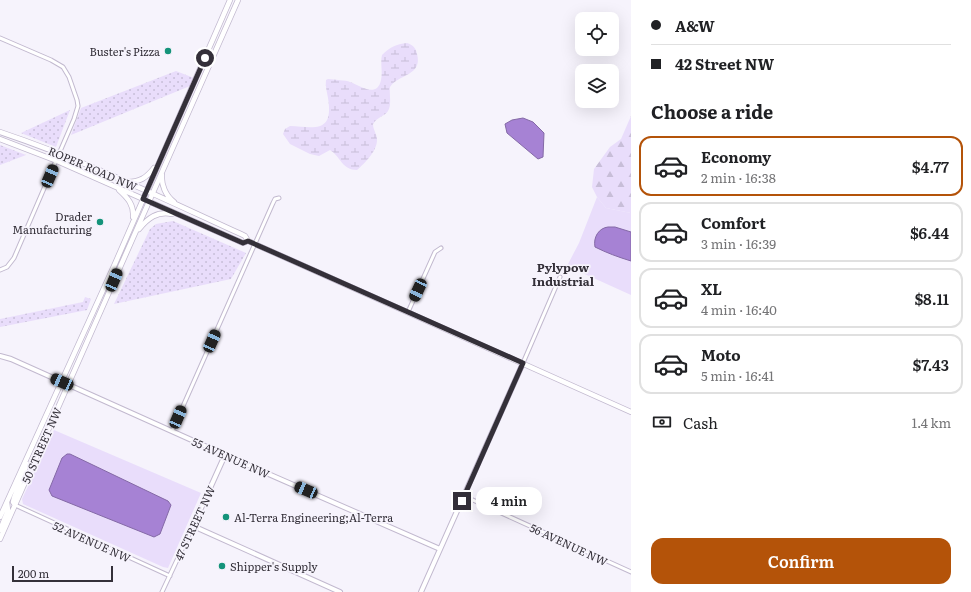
<!DOCTYPE html>
<meta charset="utf-8">
<style>
:root{--surface:#fff;--page:#f2f2f2;--text:#202124;--muted:#757577;--line:#e0e0e0;--accent:#b45309}
body{margin:0;font-family:Literata,serif;background:var(--page);color:var(--text);height:100vh;display:flex;flex-direction:column;font-size:15px;white-space:nowrap}
*{box-sizing:border-box;margin:0}
p{font-size:13px;color:var(--muted)}
.icon{flex:none;width:22px;height:22px;fill:none;stroke:currentColor;stroke-width:2;stroke-linecap:round;stroke-linejoin:round}
.map{position:relative;flex:1;overflow:hidden}
.panel{display:flex;flex-direction:column;background:var(--surface);width:340px}
.panel>*{flex:none}
.hud{display:grid;align-content:center;height:88px;padding:0 20px;background:var(--surface)}
.tools{position:absolute;left:575px;top:12px;display:grid;gap:8px}
.tools a{display:grid;place-items:center;width:44px;height:44px;border-radius:8px;background:var(--surface);box-shadow:0 4px 16px #0002;font-size:20px}
.scale{position:absolute;left:12px;bottom:10px;width:101px;box-sizing:border-box;padding-left:4px;border:2px solid #343039;border-top:0;font-size:11px;line-height:14px;white-space:nowrap;color:#343039;-webkit-text-stroke:3px #f6f3fc;paint-order:stroke}
.end{position:absolute;width:18px;height:18px;margin:-9px;border:5px solid #343039;background:#fff;box-shadow:0 0 0 2px #fff}
.from{border-radius:50%}
.bubble{position:absolute;height:28px;border-radius:12px;background:var(--surface);box-shadow:0 4px 16px #0002;font-size:13px;font-weight:600;line-height:28px;text-align:center}
.car{position:absolute;width:12px;height:24px;margin:-12px -6px;border-radius:5px;box-shadow:0 0 3px 1px #0007;background:linear-gradient(#222 24%,#8ab4d8 0 40%,#222 0 76%,#8ab4d8 0 86%,#222 0)}
.hud b{display:flex;align-items:center;gap:14px;height:38px;font-size:15px}
.hud b+b{border-top:1px solid var(--line)}
.hud i{width:10px;height:10px;background:var(--text)}
ul{padding:0;list-style:none}
li{display:flex;align-items:center;gap:12px;height:60px;margin:0 8px 6px;padding:0 12px;border:2px solid var(--line);border-radius:12px}
li div{flex:1}
li b{display:block;font-size:15px}
li em{font-style:normal;font-weight:600}
li.on{border-color:var(--accent)}
li>.icon{width:36px;height:36px;stroke-width:1.5}
h2{padding:0 20px;font-size:18px;line-height:48px}
.pay{display:flex;align-items:center;gap:10px;height:44px;padding:0 20px;font-size:15px}
.pay p{margin-inline-start:auto}
.primary-button{display:flex;gap:8px;margin-top:auto;padding:8px 20px}
.primary-button a{flex:1;height:46px;border-radius:12px;background:var(--accent);color:#fff;font-size:16px;font-weight:600;line-height:46px;text-align:center}
main{display:flex;flex:1;min-height:0}
.map>svg:first-child{display:block}
</style>
<main>
<div class="map">
<svg width="631" height="592" viewBox="0 0 631 592">
<defs>
<pattern id="grass-dots" width="8" height="8" patternUnits="userSpaceOnUse"><rect width="8" height="8" fill="#e9ddfb"/><path d="M2 2h.1M6 6h.1" fill="none" stroke="#c8bed8" stroke-width="1.8" stroke-linecap="round"/></pattern>
<pattern id="forest-firs" width="22" height="20" patternUnits="userSpaceOnUse"><rect width="22" height="20" fill="#e9ddfb"/><path d="M5 1l3.5 6h-7zM16 11l3.5 6h-7z" fill="#c8bed8"/></pattern>
<pattern id="wetland-marsh" width="20" height="14" patternUnits="userSpaceOnUse"><rect width="20" height="14" fill="#e9ddfb"/><path d="M1 5h8M5 5V1M11 12h8M15 12V8" fill="none" stroke="#c8bed8"/></pattern>
</defs>
<rect width="100%" height="100%" fill="#f6f3fc"/>
<path fill="url(#grass-dots)" d="M176,71L194,78L190,86L71,135L81,108Z
M70,110L56,147L21,133Z
M0,145L26,155L0,165Z
M173,221L246,253L231,279L114,304L150,229L156,224Z
M85,297L91,299L87,310L0,327V319L83,302Z"/>
<path fill="url(#forest-firs)" d="M631,116V213L606,208L597,197L592,187L594,169L610,147L621,139Z"/>
<path fill="url(#wetland-marsh)" d="M407,43C413,45 416,48 417,54C423,76 398,74 390,87C389,94 392,105 388,111C385,116 377,117 373,124C373,130 377,134 377,140C377,151 365,163 357,170C342,170 341,157 330,150L319,156L310,154L290,144L283,134L285,129L290,126C314,127 334,134 328,98C327,92 325,86 326,80L328,79C334,80 346,80 350,82C359,85 377,99 381,80C383,72 380,63 382,55C390,47 396,44 407,43Z"/>
<path fill="#e9ddfb" d="M597,197L606,208L631,213V295L567,266L579,243Z
M54,430L201,493L168,568L163,567L23,504L22,499Z"/>
<path fill="#a682d4" stroke="#8469a6" d="M523,118L533,122L544,133L543,157L538,159L507,133L505,124L512,120Z
M608,227H615L631,232V261C618,257 607,253 595,247C593,237 599,228 608,227Z
M67,454H70L168,501L171,505L160,534L154,537L52,496L49,490L62,458Z"/>
<g fill="none" stroke-linecap="round" stroke-linejoin="round">
<g stroke="#c2b9cf" stroke-width="5">
<path id="minor" d="M0,38L51,60L63,67L69,77L77,100L78,106L74,119L14,258L7,267L0,270
M408,312L435,252L441,248
M523,363L560,277
M172,431L273,203L275,199L279,198
M464,496L631,572
M15,505L170,576
M162,592L193,526"/>
</g>
<g stroke="#c2b9cf" stroke-width="6">
<path id="tertiary" d="M0,356L11,359L225,455L440,549
M225,455L193,526L340,592
M421,592L523,363"/>
</g>
<g stroke="#c2b9cf" stroke-width="6">
<path id="secondary" d="M0,132C84,160 164,199 245,236L248,241L631,412
M0,139L57,161L243,243L248,241
M162,175C161,185 166,196 174,202
M127,182C140,182 146,178 154,168
M119,190C128,198 134,205 133,217
M139,229C148,218 157,211 172,214
M15,505L13,502L14,498L27,464
M0,517L114,266L230,0
M0,530L8,510L7,502
M0,539L238,0"/>
</g>
<use href="#minor" stroke="#fff" stroke-width="3"/>
<use href="#tertiary" stroke="#fff" stroke-width="4"/>
<use href="#secondary" stroke="#fff" stroke-width="4.5"/>
</g>
<g fill="none" stroke-linecap="round" stroke-linejoin="round">
<path stroke="#343039" stroke-width="5" d="M205,58L143,199L243,243L248,241L523,363L462,501"/>
</g>
<g fill="#14937a" stroke="#f6f3fc" stroke-width="1.5">
<circle cx="168" cy="51" r="4"/>
<circle cx="100" cy="222" r="4"/>
<circle cx="226" cy="517" r="4"/>
<circle cx="222" cy="566" r="4"/>
</g>
<g text-anchor="middle" dominant-baseline="central" stroke-width="3.5" stroke-linejoin="round" paint-order="stroke">
<g font-size="11" fill="#343039" stroke="#f6f3fc" text-anchor="end">
<text x="160" y="51">Buster's Pizza</text>
<text x="92" y="216">Drader<tspan x="92" dy="13">Manufacturing</tspan></text>
<text x="234" y="517" text-anchor="start">Al-Terra Engineering;Al-Terra</text>
<text x="230" y="566" text-anchor="start">Shipper's Supply</text>
</g>
<g font-size="11" fill="#343039" stroke="#f6f3fc">
<text transform="translate(93 168) rotate(23)">ROPER ROAD NW</text>
<text transform="translate(41 445) rotate(-66)">50 STREET NW</text>
<text transform="translate(231 457) rotate(24)">55 AVENUE NW</text>
<text transform="translate(194 523) rotate(-65)">47 STREET NW</text>
<text transform="translate(92 541) rotate(24)">52 AVENUE NW</text>
<text transform="translate(569 544) rotate(25)">56 AVENUE NW</text>
</g>
<g font-size="12" font-weight="bold" fill="#343039" stroke="#f6f3fc">
<text x="563" y="267">Pylypow<tspan x="563" dy="14">Industrial</tspan></text>
</g>
</g>
</svg>
<div class="tools">
<a><svg class="icon" aria-label="locate" viewBox="0 0 24 24"><circle cx="12" cy="12" r="6"/><path d="M12 2v4M12 18v4M2 12h4M18 12h4"/></svg></a>
<a><svg class="icon" aria-label="layers" viewBox="0 0 24 24"><path d="M12 4l9 5-9 5-9-5zM3 14l9 5 9-5"/></svg></a>
</div>
<div class="scale">200 m</div>
<i class="end from" style="left:205px;top:58px"></i>
<i class="end" style="left:462px;top:501px"></i>
<div class="bubble" style="left:476px;top:487px;width:66px">4 min</div>
<i class="car" style="left:50px;top:176px;rotate:23deg"></i>
<i class="car" style="left:114px;top:280px;rotate:23deg"></i>
<i class="car" style="left:418px;top:290px;rotate:205deg"></i>
<i class="car" style="left:212px;top:341px;rotate:24deg"></i>
<i class="car" style="left:62px;top:382px;rotate:294deg"></i>
<i class="car" style="left:178px;top:417px;rotate:23deg"></i>
<i class="car" style="left:306px;top:490px;rotate:293deg"></i>
</div>
<section class="panel">
<div class="hud">
<b><i class="from"></i>A&amp;W</b>
<b><i></i>42 Street NW</b>
</div>
<h2>Choose a ride</h2>
<ul>
<li class="on"><svg class="icon" aria-label="car" viewBox="0 0 24 24"><path d="M5 17H2v-5l4-1 3-4h7l3 4 3 1v5h-3M9 17h6M6 11h13"/><circle cx="7" cy="17" r="2"/><circle cx="17" cy="17" r="2"/></svg><div><b>Economy</b><p>2 min · 16:38</p></div><em>$4.77</em></li>
<li><svg class="icon" aria-label="car" viewBox="0 0 24 24"><path d="M5 17H2v-5l4-1 3-4h7l3 4 3 1v5h-3M9 17h6M6 11h13"/><circle cx="7" cy="17" r="2"/><circle cx="17" cy="17" r="2"/></svg><div><b>Comfort</b><p>3 min · 16:39</p></div><em>$6.44</em></li>
<li><svg class="icon" aria-label="car" viewBox="0 0 24 24"><path d="M5 17H2v-5l4-1 3-4h7l3 4 3 1v5h-3M9 17h6M6 11h13"/><circle cx="7" cy="17" r="2"/><circle cx="17" cy="17" r="2"/></svg><div><b>XL</b><p>4 min · 16:40</p></div><em>$8.11</em></li>
<li><svg class="icon" aria-label="car" viewBox="0 0 24 24"><path d="M5 17H2v-5l4-1 3-4h7l3 4 3 1v5h-3M9 17h6M6 11h13"/><circle cx="7" cy="17" r="2"/><circle cx="17" cy="17" r="2"/></svg><div><b>Moto</b><p>5 min · 16:41</p></div><em>$7.43</em></li>
</ul>
<div class="pay"><svg class="icon" aria-label="cash" viewBox="0 0 24 24"><path d="M3 7h18v10H3z"/><circle cx="12" cy="12" r="2"/></svg>Cash<p>1.4 km</p></div>
<div class="primary-button"><a>Confirm</a></div>
</section>
</main>
